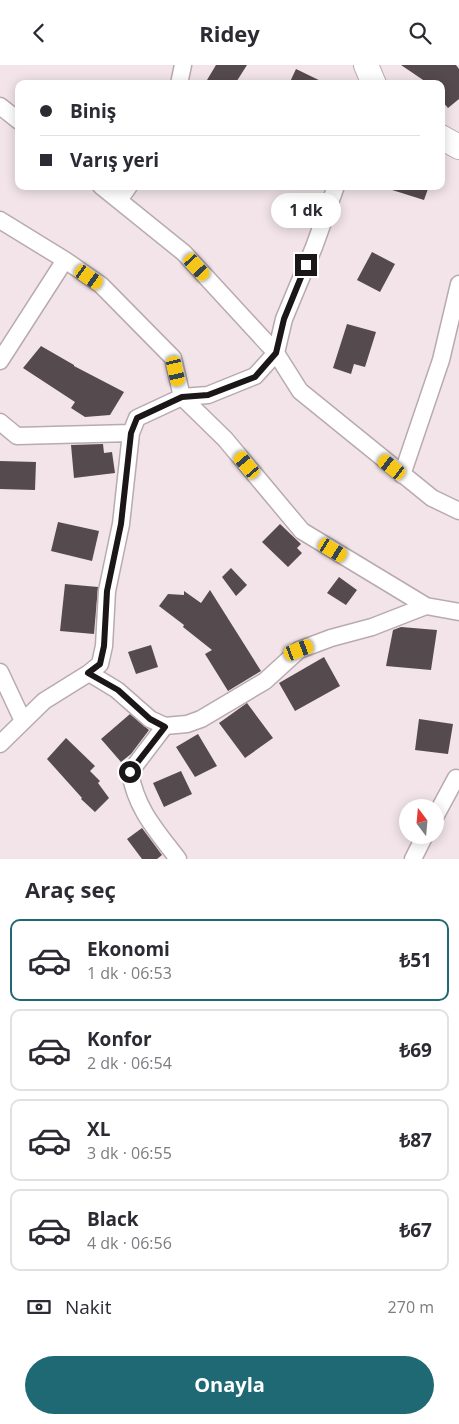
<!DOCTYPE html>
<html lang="tr">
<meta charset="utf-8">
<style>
:root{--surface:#fff;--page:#f2f2f3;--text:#2b2b33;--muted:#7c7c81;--line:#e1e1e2;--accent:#1f6974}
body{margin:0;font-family:"Open Sans",sans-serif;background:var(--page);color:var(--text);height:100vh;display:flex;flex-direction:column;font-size:19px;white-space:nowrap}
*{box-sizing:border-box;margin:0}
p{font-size:16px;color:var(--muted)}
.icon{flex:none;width:28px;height:28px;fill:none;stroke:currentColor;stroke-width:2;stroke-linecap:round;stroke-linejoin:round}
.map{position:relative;height:794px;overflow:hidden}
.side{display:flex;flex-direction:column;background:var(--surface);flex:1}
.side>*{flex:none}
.guide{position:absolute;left:15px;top:15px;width:430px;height:110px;border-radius:10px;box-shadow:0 2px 12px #0003;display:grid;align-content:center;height:110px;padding:0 25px;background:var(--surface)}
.needle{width:32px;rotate:344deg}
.tools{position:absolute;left:399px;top:734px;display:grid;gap:10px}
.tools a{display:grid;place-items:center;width:45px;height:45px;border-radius:50%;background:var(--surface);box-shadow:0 2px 12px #0003;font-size:25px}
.end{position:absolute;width:22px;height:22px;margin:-11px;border:6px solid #1b1617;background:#fff;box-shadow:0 0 0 2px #fff}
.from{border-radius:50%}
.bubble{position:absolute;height:35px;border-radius:18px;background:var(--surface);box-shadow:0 2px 12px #0003;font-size:16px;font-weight:700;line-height:35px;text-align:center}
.car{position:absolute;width:15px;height:30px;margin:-15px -8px;border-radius:6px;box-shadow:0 0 4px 1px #0007;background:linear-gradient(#f5c518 24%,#345 0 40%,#f5c518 0 76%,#345 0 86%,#f5c518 0)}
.guide b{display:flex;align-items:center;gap:18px;height:48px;font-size:19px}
.guide b+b{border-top:1px solid var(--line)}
.guide i{width:12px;height:12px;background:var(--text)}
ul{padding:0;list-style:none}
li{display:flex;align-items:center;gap:15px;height:82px;margin:0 10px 8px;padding:0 15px;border:2px solid var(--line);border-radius:10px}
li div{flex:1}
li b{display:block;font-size:19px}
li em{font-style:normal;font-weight:700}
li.active{border-color:var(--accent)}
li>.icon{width:45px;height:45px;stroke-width:1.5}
h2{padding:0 25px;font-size:22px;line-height:60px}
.pay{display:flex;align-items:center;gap:12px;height:55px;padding:0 25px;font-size:19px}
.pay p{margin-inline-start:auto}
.action{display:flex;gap:10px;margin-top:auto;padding:10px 25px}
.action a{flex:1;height:58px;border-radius:30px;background:var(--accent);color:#fff;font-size:20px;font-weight:700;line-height:58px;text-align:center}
header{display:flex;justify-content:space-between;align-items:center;height:65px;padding:0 25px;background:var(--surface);font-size:22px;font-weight:700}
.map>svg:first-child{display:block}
</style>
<header><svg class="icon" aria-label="back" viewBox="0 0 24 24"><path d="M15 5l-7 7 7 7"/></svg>Ridey<svg class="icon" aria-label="search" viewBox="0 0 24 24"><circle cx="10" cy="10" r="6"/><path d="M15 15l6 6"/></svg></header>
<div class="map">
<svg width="459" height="794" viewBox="0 0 459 794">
<rect width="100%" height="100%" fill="#f2e4e8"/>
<path fill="#554a4d" d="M216,0H247L235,19H214L207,15Z
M401,0H456L459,4V34L448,43L441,35V19H429Z
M296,4L327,19H289Z
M389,121H429L424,135L389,124Z
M372,187L395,199L380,227L357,215Z
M347,259L376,267L365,302L354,299L351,309L333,303Z
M41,281L74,300V301L124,327L110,350L85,352L71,343L75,337L23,303Z
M103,379L104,388L112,387L115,408L74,413L71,380Z
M0,396L36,397L35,425L0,424Z
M58,457L99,466L92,496L51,486Z
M280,459L301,479L297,483L302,488L288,502L262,477Z
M231,503L247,520L236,531L222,512Z
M339,512L357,525L346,540L327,528Z
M65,519L98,522L94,569L60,566Z
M210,525L261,606L228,626L205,589L212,585L183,562L184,560L159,541L168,529L184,530V526L201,538Z
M401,562L437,565L431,605L386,601L393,565Z
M151,580L158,602L136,609L128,587Z
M324,592L340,621L295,646L279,618Z
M247,638L273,673L245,693L219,658Z
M130,649L149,665L131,689L121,697L101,674Z
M419,654L453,659L448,689L415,685Z
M198,669L217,701L195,712L176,682Z
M66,673L95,701L90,706L100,716L98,718L109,733L95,747L81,734L82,733L47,694Z
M181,706L192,729L164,742L153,718Z
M142,763L162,790L157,794H142L127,774Z"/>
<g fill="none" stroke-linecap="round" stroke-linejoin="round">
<g stroke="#b8abae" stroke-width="19">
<path id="street" d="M179,19L183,0
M0,41L19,56
M101,121L184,188L276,288L300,326L432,433L459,446
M119,135L129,121
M0,155L65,195L101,220L173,293L182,332L225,374L302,466L426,541L459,547
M0,296L65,195
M0,357L17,371L131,368
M402,410L441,295L459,219
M0,607L23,656
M89,608L117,625L150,654L165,661L187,659L201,654L265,616L299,585L331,573L372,562L426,541
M165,661L130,707C136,744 156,765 178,794
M0,679L44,636L89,608L100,599L104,581L107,526L121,459L131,368L137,353L182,332L208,330L255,311L276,288L284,254L314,182L336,121
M435,752L456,713L459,714
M413,794L425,770"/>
</g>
<g stroke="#b8abae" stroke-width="26">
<path id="secondary" d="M366,0L374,19
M441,72L459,82"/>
</g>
<use href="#street" stroke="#fff" stroke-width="16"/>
<use href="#secondary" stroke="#fff" stroke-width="24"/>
</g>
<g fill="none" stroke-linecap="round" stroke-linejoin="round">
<path stroke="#1b1617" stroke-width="6" d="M130,707L165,662L150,654L118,625L88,608L100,599L104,581L107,526L121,459L131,368L137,353L182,332L208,330L255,312L276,288L284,254L306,200"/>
</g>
</svg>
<div class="tools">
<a><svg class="needle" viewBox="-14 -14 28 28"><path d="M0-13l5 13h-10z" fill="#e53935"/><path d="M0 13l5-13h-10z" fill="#7c7c81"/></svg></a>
</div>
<i class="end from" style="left:130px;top:707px"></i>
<i class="end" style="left:306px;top:200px"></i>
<div class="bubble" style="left:271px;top:128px;width:70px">1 dk</div>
<i class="car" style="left:197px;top:202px;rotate:138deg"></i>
<i class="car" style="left:89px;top:212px;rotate:125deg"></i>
<i class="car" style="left:176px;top:306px;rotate:167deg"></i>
<i class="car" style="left:247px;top:400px;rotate:320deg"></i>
<i class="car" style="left:392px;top:402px;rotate:308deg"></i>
<i class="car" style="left:333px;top:485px;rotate:121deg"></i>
<i class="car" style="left:299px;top:585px;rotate:69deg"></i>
<div class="guide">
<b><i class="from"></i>Biniş</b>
<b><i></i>Varış yeri</b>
</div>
</div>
<section class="side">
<h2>Araç seç</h2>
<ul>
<li class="active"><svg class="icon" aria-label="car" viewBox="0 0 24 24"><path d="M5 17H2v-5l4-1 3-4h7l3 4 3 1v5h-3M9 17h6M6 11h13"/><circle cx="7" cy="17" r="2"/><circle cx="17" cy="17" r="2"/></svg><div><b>Ekonomi</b><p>1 dk · 06:53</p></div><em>₺51</em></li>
<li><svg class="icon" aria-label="car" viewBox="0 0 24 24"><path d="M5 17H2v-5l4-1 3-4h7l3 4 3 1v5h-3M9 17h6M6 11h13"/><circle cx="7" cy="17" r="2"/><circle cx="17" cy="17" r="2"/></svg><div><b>Konfor</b><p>2 dk · 06:54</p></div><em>₺69</em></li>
<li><svg class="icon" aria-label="car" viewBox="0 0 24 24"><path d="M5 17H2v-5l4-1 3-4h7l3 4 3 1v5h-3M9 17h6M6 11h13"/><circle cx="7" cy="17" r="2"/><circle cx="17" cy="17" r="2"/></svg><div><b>XL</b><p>3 dk · 06:55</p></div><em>₺87</em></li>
<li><svg class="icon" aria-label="car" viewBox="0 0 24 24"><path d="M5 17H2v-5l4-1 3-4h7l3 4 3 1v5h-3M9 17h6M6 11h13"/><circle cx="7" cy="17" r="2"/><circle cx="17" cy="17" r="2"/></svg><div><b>Black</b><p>4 dk · 06:56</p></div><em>₺67</em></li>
</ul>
<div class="pay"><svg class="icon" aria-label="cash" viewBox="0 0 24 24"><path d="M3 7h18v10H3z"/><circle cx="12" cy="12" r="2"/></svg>Nakit<p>270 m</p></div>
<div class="action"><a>Onayla</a></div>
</section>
